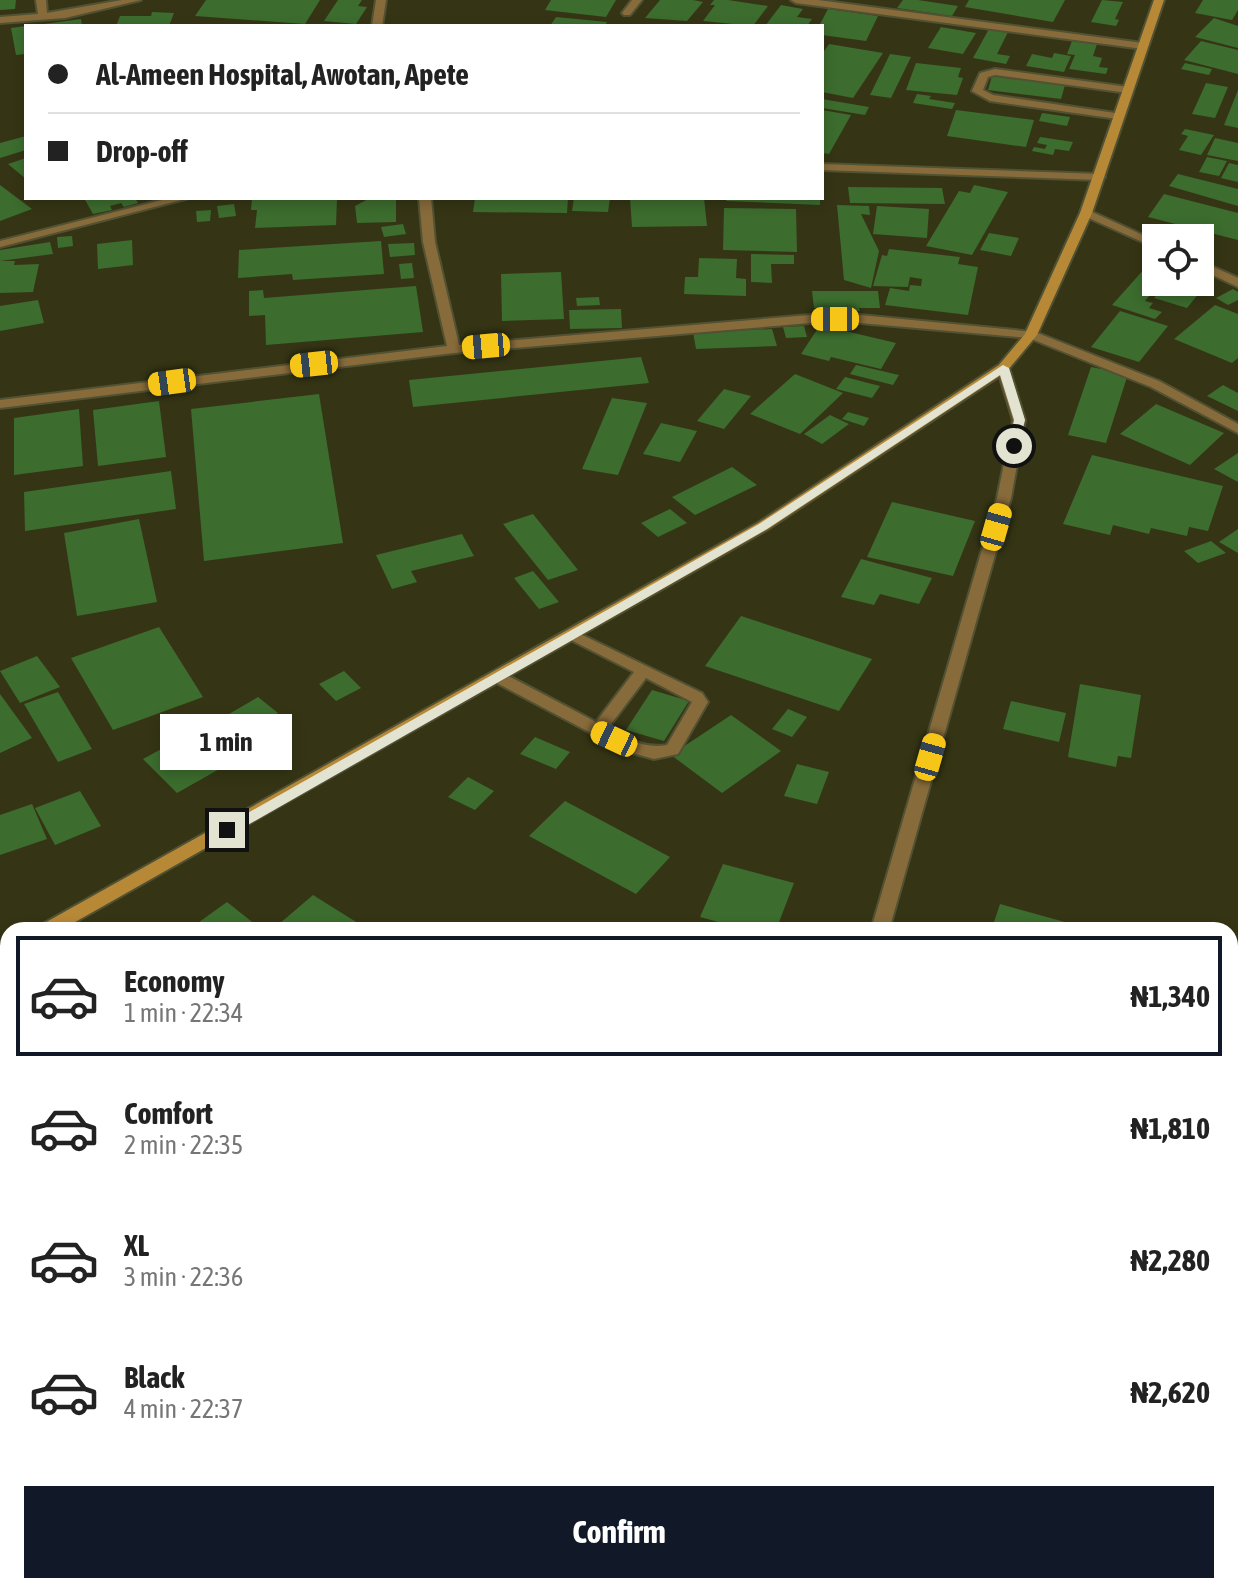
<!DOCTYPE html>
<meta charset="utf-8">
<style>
:root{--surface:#fff;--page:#f2f2f2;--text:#222;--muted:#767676;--line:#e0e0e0;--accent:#111827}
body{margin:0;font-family:"Asap Condensed",sans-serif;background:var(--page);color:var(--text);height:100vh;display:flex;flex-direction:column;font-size:30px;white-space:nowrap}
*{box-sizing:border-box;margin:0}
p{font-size:26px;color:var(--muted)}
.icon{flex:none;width:44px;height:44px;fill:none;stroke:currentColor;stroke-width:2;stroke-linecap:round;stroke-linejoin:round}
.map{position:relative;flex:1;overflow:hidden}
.drawer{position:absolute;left:0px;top:922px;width:1238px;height:672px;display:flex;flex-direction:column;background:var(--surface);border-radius:24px 24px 0 0;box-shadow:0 4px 12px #0003}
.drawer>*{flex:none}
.banner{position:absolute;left:24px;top:24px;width:800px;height:176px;border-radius:0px;box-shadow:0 4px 12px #0003;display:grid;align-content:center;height:176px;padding:0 24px;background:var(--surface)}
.fabs{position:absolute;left:1142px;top:224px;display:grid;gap:16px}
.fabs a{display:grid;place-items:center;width:72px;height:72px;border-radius:0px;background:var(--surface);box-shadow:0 4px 12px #0003;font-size:40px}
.end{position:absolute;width:36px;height:36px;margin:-18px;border:10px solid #e3e3d1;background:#111;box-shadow:0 0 0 4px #111}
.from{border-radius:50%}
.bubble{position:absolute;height:56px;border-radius:0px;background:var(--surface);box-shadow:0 4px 12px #0003;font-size:26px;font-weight:700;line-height:56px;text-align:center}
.car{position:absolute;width:24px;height:48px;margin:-24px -12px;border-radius:10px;box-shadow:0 0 6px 2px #0007;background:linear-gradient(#f5c518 24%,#345 0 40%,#f5c518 0 76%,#345 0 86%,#f5c518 0)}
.banner b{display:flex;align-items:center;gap:28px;height:76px;font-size:30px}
.banner b+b{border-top:2px solid var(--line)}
.banner i{width:20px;height:20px;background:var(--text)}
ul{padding:14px 0 0;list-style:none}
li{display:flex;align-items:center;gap:24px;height:120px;margin:0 16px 12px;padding:0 8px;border:4px solid transparent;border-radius:0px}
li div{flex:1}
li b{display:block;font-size:30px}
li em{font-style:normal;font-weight:700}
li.current{border-color:var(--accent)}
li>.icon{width:72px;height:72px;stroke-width:1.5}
.cta{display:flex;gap:16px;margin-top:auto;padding:16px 24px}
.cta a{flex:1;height:92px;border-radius:0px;background:var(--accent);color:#fff;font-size:32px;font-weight:700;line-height:92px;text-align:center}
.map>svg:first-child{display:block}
</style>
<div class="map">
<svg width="1238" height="1594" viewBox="0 0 1238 1594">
<rect width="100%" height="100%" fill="#353515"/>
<path fill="#3c6c2e" d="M0,0H16L15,9L0,10Z
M206,0H320L305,24L195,16Z
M338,0H362L358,6L367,7L356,24L324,21Z
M551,0H616L606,17L545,10Z
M660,0H693L703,2L687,21L645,18Z
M714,0H728L768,6L753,26L703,21L715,5H710Z
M903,0H918L958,6L952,16L897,8Z
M969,0H1065L1053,22L965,7Z
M1102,0L1123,2L1115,19L1119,20L1116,26L1091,22Z
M1203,0H1238V10L1232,20L1195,13Z
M781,5L803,9L797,17L812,19L807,26H765Z
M828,9L878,16L866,41L822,35V26H819Z
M152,12L174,13L169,26H116L120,16H151Z
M556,17L607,22L605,26H550Z
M1214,18L1238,26V48L1195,37Z
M81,19L82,26H44V24Z
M26,26V54L16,55L11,28Z
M941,27L976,33L963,54L928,48Z
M990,27L1009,30L997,54L1010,56L1006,64L973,58Z
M1072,41L1097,44L1093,56L1102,58L1099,67L1108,68L1106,74L1069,69L1075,55L1067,54Z
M1201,41L1238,50V74L1184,60Z
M829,44L883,53L853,98L822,92V54Z
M1054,53L1071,56L1064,72L1026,66L1032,54L1052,58Z
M890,54L911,57L891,98L870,95Z
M916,63L961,68L958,77L963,78L957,95L906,90Z
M1185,63L1212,69L1209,75L1181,69Z
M992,76L1065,85L1061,99L988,90Z
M1206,83L1228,87L1215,118L1192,114Z
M1238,90V128L1224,125Z
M917,94L931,96L929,99L955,103L952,109L913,103Z
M822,99L869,107L865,115L822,108Z
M822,110L851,115L829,154L822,153Z
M956,110L1034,120L1026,147L947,136Z
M1042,113L1070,117L1067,126L1039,121Z
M1185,129L1214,135L1201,155L1179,150L1188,136L1181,134Z
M26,136V150L0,158V143Z
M1040,137L1073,142L1069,151L1055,149L1053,155L1032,151L1034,147L1045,149L1047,145L1037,143Z
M1215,138L1238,143V161L1207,155Z
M1207,157L1227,161L1219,176L1199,172Z
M26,158V179L8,164Z
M1229,163L1238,165V182L1221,178Z
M1178,174L1238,189V206L1169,186Z
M0,185L32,209L0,221Z
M974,185L1008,192L972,255L926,246L959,191L970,193Z
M848,187L942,188L945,204L850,203Z
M1164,194L1238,213V240L1148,217Z
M84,198H135L138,203L124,207L121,203L110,206L112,210L93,214Z
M252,198H337L336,225L255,228L257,210H251Z
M370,198H396V222L357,223L355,206Z
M475,198H568L567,213L473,212Z
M574,198H610L608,212L572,211Z
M630,198H704L707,226L632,227Z
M727,198H820V205L726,201Z
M234,204L236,216L219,218L217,206Z
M837,205L869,206L870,215L861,214L879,251L871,288L844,280Z
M877,206L929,209L927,238L873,234Z
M724,208L796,209L797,252L723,250Z
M211,210L210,221L197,222L196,211Z
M403,224L406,234L384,237L381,227Z
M989,233L1019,238L1011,256L980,250Z
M72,236L73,246L58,248L57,237Z
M132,240L133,265L98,269L97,244Z
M381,241L384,274L293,280L292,274L238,278L239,250Z
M50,242L53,254L0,261V250Z
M414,243L415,255L390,257L388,244Z
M889,249L960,257L958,264L978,267L968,315L885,305L890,288L909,291L910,285L921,286L922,279L910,277L908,287L873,286L882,255L887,256Z
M751,254L794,255V264H771L772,283L751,282Z
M699,258L737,259L736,278L746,279V296L684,294L685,277H698Z
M0,261H15L14,265L39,264L33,292L0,293Z
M412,263L414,278L401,279L399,264Z
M1146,267L1156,270V282H1161L1145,301L1153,303L1149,308L1162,312L1155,319L1112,305Z
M561,272L564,319L502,321L501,274Z
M1167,282H1187L1204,287L1187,308L1154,298Z
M416,286L423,332L266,345L265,315L249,316V291L263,290L264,298Z
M1233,289L1238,292V300L1228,305L1216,298Z
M812,291H878L880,308H859L860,311L814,308Z
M599,297L600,305L577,306L576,298Z
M38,300L44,323L0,331V306Z
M1215,305L1238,314V358L1232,363L1174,339Z
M621,309L622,328L570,329L569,310Z
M1120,311L1168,326L1139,362L1091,347Z
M820,325L896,343L881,369L831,357L829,361L801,354Z
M804,326L807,337L786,338L783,327Z
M772,329L777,346L696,349L693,332Z
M641,357L649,383L413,407L409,380Z
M856,365L899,375L893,385L850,374Z
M1091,367L1128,374L1106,443L1068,435Z
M795,374L843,393L800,434L750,414Z
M845,377L880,386L872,398L836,389Z
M1223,385L1238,393V411L1207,396Z
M724,389L751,396L724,429L697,421Z
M319,394L343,543L204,561L191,409Z
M612,398L647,403L618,475L582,469Z
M159,401L166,457L98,466L93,410Z
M1156,404L1224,433L1190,465L1120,434Z
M79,409L83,466L14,475V418Z
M848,412L869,418L864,426L842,419Z
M830,415L849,424L822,444L804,434Z
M661,423L697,431L680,462L643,454Z
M1238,453V482L1214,469Z
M1092,455L1223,486L1208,531L1189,527L1187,536L1151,528L1149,534L1113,525L1110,535L1063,524Z
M732,467L757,485L695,515L672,497Z
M171,471L176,509L25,531L24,492Z
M892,502L975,521L953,576L867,557Z
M670,509L687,523L658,537L641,523Z
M533,514L578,570L548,580L503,524Z
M139,519L157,602L77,616L64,533Z
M1238,529V553L1219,542Z
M462,534L474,556L411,571L417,582L392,589L376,555Z
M1211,541L1226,553L1198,563L1184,551Z
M861,559L932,578L919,604L880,594L874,605L841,597Z
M533,571L559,602L539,609L514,578Z
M741,616L872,659L839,711L705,666Z
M159,627L203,697L113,730L71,658Z
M37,656L60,687L20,703L0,671Z
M344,671L361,688L336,701L319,684Z
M1080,684L1141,695L1131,758L1118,756L1116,767L1068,757Z
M652,690L689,701L664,741L626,730Z
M58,692L92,749L58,762L24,704Z
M0,694L32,738L0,753Z
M258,697L278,713L225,745L205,728Z
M1011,701L1066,713L1059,742L1003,729Z
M788,709L807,717L792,737L772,729Z
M731,715L781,751L722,793L671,755Z
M189,734L223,767L177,793L143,759Z
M535,737L570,752L556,769L520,754Z
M797,764L829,772L817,804L784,796Z
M468,777L494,791L475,810L448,797Z
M80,791L101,826L55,845L35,808Z
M565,801L670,857L636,894L529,836Z
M32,804L47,839L0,855V815Z
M723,864L794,883L776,930H748L700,917Z
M313,895L369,930H272Z
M227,902L256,925L249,930H188Z
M1000,904L1083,927L1082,930L992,928Z
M1230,941L1238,943V999L1230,997Z
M1230,1006L1238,1008V1074L1230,1072Z
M8,1092V1208L0,1205V1104Z
M1230,1102L1238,1104V1193L1230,1191Z
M1230,1380L1238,1382V1492L1230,1490Z
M1230,1557L1238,1558V1594H1129L1128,1586H1230Z
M8,1571V1586H37L54,1594H0V1584Z
M220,1586H265L293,1593L217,1594Z
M544,1586H606L604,1594H543Z
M613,1586H670L668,1594H610Z
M792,1586H833L856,1593L789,1594Z
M882,1586H1064L1063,1594H906Z"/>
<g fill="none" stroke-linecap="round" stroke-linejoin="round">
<g stroke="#515133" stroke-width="4">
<path id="service" d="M995,69L1128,87L1133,90L1128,93L995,75L988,77L983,90L993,95L1122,114V118L1118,119L990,101L972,91L980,73Z
M572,630L702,693L708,702L678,754L654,759L625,751L493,681L490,677L493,673H503L596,722L634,672L567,638L565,635ZM646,678L692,702L667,745C644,749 628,739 608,728Z"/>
</g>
<g stroke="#515133" stroke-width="4">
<path id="minor" d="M36,0H46L47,13L122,0H141L65,18L0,23V17L38,14Z
M376,0H386L382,26H372Z
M632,0H642L630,15H624L622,13Z
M791,0H818L1143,43L1148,46L1143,49L796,3Z
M822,164L1099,174L1105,177L1099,180L822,170Z
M170,198H189L0,247V241Z
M419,198H431L435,242L459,345L810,315H860L1035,332L1159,381L1238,424V433L1151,387L1029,338L860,323H810L454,353L0,408V400L447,346L423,242Z
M1082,211H1090L1156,241V248L1082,215Z
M1200,261L1238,278V287L1200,269Z
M1003,364L1009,368L1025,420L1011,498L889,930H871L997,498L1013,420L997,368Z
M0,1014L8,1015V1029L0,1028Z
M1230,1300L1238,1303V1321L1230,1318Z
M702,1586H724L722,1594H700Z"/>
</g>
<g stroke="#515133" stroke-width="4">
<path id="secondary" d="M1154,0H1164L1092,213L1037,335L1007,371L768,529L61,930H38L41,925L758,523L999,365L1025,334L1080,213Z
M8,945V960L0,963V948Z"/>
</g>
<use href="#service" fill="#886b3b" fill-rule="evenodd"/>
<use href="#minor" fill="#886b3b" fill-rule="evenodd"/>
<use href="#secondary" fill="#b78937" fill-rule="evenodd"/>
</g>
<path fill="#e3e3d1" d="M1003,365L1009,368L1025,420L1018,448L1009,446L1014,420L1000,375L767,529L232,834H223V827L759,524Z"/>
</svg>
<div class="fabs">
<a><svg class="icon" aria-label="locate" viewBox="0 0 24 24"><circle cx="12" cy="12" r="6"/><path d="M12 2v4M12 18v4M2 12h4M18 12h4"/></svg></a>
</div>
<i class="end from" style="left:1014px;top:446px"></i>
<i class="end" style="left:227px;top:830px"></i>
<div class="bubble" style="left:160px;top:714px;width:132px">1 min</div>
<i class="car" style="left:835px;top:319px;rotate:270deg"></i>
<i class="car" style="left:486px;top:346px;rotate:265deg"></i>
<i class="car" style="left:314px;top:364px;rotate:264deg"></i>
<i class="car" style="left:172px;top:382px;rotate:262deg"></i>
<i class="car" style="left:996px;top:527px;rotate:16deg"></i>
<i class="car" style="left:614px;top:739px;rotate:295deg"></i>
<i class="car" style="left:930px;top:757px;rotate:16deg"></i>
<div class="banner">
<b><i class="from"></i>Al-Ameen Hospital, Awotan, Apete</b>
<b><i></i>Drop-off</b>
</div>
<section class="drawer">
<ul>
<li class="current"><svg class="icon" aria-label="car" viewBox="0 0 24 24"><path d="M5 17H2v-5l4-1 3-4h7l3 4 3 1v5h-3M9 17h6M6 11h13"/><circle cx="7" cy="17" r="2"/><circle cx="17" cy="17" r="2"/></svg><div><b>Economy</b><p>1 min · 22:34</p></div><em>₦1,340</em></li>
<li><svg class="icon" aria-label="car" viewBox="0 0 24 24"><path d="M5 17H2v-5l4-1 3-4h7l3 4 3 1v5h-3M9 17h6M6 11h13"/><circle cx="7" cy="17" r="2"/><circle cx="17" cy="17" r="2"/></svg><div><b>Comfort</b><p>2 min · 22:35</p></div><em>₦1,810</em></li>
<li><svg class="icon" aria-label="car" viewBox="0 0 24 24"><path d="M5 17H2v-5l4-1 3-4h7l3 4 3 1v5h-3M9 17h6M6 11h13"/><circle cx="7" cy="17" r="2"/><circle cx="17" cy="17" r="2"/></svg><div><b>XL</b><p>3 min · 22:36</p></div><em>₦2,280</em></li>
<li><svg class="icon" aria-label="car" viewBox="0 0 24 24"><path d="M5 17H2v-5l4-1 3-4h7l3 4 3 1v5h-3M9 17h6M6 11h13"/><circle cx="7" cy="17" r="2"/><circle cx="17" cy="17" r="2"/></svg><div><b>Black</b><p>4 min · 22:37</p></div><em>₦2,620</em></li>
</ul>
<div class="cta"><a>Confirm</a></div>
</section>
</div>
